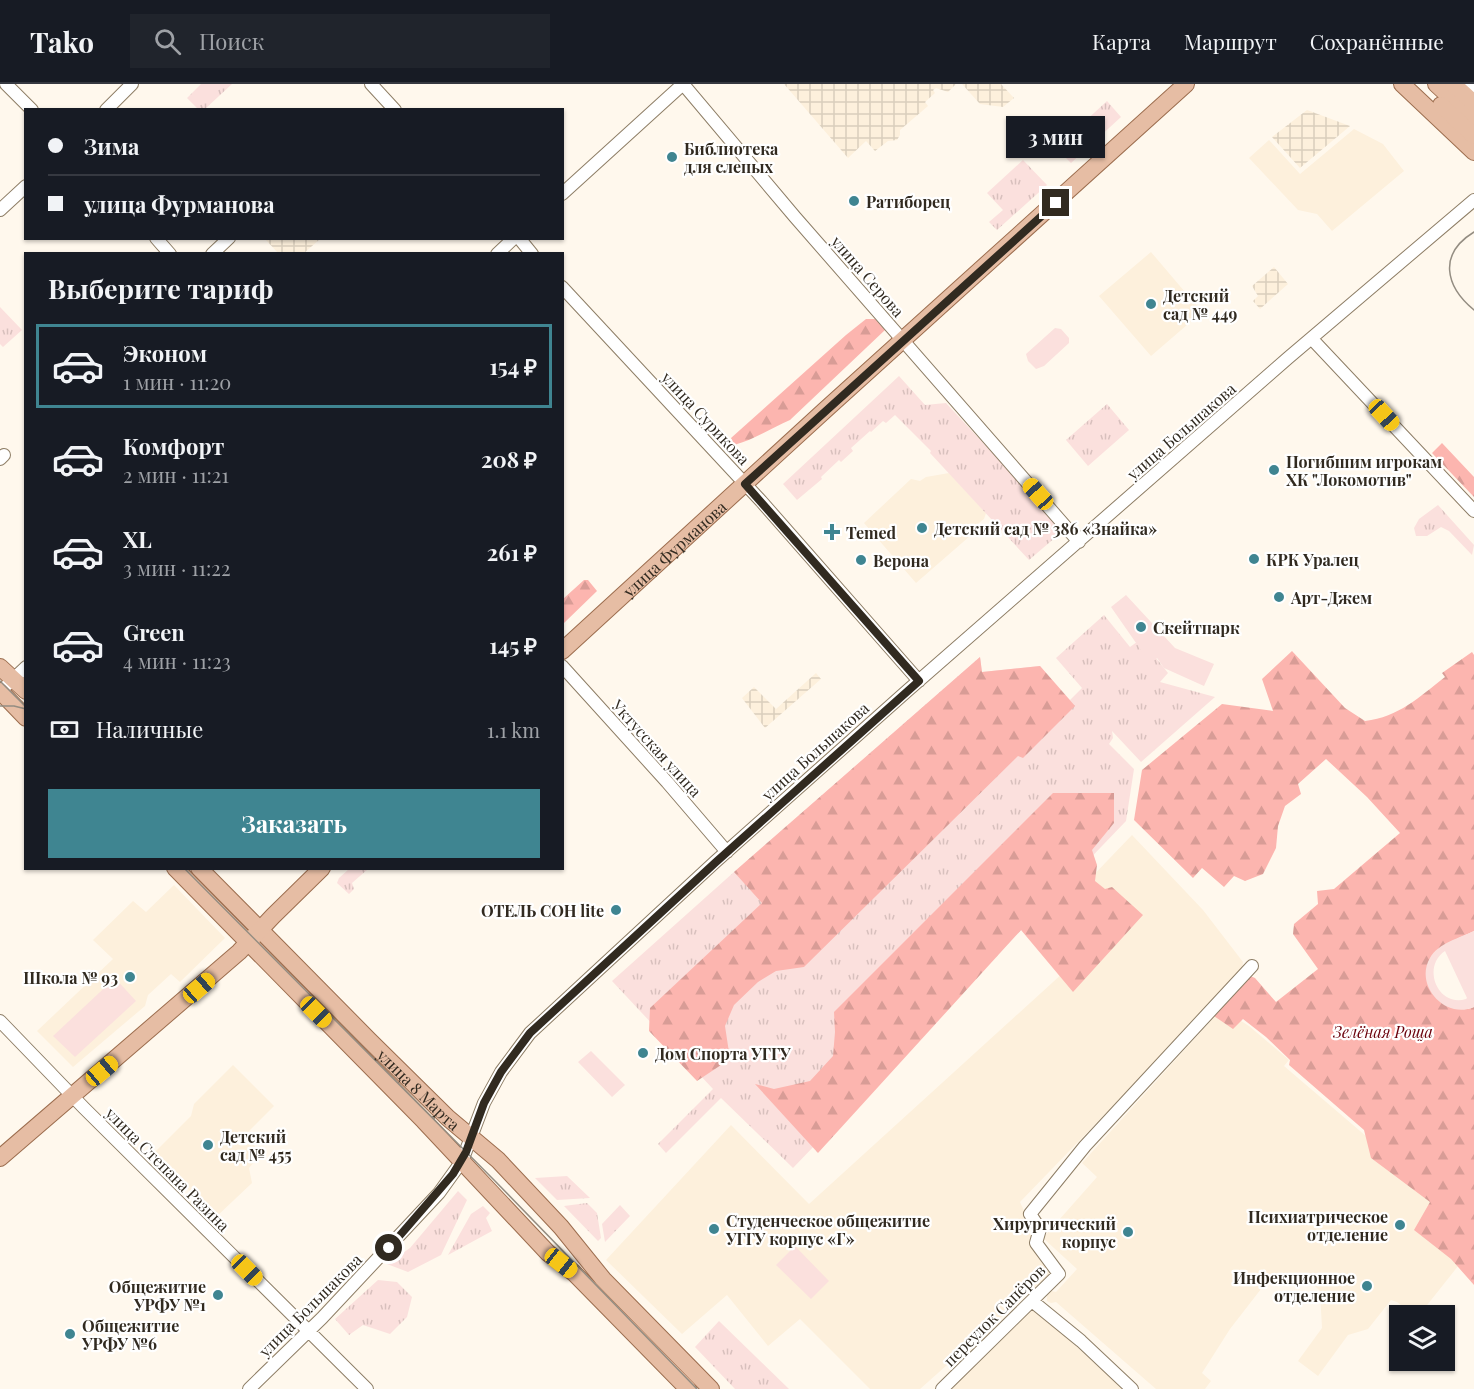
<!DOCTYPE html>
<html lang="ru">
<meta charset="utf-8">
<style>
:root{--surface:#171b24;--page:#20242c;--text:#f1f3f6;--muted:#9ea1a6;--line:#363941;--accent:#3f8591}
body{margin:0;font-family:"Playfair Display",serif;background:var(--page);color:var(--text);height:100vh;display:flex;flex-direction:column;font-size:22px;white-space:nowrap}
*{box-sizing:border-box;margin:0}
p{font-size:20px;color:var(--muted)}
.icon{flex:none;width:33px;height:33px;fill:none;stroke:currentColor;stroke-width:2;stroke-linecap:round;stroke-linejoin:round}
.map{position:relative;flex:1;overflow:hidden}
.sheet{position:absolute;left:24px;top:168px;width:540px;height:618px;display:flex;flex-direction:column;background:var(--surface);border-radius:0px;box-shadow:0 2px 4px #0004}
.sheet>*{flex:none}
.banner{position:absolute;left:24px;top:24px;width:540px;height:132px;border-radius:0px;box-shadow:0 2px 4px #0004;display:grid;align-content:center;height:132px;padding:0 24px;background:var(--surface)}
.buttons{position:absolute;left:1389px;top:1221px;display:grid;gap:12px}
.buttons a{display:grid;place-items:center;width:66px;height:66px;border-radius:0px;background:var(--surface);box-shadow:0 2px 4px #0004;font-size:30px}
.end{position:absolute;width:27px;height:27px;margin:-14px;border:8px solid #312a20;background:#fff;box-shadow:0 0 0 3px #fff}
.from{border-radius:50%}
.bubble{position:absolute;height:42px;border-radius:0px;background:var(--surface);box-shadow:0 2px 4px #0004;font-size:20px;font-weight:700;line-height:42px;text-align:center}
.car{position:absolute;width:18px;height:36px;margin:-18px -9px;border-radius:8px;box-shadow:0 0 4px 2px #0007;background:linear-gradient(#f5c518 24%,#345 0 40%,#f5c518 0 76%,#345 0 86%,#f5c518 0)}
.banner b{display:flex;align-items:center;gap:21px;height:57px;font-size:22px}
.banner b+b{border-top:2px solid var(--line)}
.banner i{width:15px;height:15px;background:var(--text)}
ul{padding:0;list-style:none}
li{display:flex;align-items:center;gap:18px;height:84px;margin:0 12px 9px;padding:0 12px;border:3px solid transparent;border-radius:0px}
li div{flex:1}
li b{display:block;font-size:22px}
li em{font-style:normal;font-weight:700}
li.on{border-color:var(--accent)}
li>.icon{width:54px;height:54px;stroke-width:1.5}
h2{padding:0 24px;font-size:27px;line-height:72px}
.pay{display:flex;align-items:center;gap:15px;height:66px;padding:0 24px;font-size:22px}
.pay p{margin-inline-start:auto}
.action{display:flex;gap:12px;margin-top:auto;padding:12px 24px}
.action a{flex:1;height:69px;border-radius:0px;background:var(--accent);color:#fff;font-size:24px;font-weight:700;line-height:69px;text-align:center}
header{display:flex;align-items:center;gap:36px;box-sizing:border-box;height:84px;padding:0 30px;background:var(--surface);border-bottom:2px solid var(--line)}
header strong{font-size:28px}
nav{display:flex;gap:33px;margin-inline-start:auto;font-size:21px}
.search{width:420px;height:54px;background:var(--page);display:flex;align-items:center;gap:15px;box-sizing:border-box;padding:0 21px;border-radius:0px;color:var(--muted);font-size:22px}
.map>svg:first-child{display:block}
</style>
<header>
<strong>Tako</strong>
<div class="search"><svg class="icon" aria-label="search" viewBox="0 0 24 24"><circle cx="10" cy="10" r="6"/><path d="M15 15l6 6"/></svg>Поиск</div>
<nav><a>Карта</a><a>Маршрут</a><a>Сохранённые</a></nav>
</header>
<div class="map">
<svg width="1474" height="1305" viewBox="0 0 1474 1305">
<defs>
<pattern id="industrial-grid" width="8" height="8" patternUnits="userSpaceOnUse" patternTransform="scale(1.5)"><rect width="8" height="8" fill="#fdf0dc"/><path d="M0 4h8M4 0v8" fill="none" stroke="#d9cebc"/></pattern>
<pattern id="grass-tufts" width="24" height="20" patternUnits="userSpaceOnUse" patternTransform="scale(1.5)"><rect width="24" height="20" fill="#fbe0dd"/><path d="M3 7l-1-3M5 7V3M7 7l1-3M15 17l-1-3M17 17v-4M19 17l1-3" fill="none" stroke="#d8c0bd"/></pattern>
<pattern id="forest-firs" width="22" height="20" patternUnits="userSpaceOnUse" patternTransform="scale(1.5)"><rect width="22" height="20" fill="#fcb5af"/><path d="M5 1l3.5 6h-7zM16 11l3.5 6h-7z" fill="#d89c96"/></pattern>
</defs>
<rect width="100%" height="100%" fill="#fff8ed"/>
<path fill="#fdf0dc" d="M1354,45L1383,60L1404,87L1332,147L1317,130L1298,126L1249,74L1269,56L1300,90Z
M1151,168L1202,228L1151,272L1099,212Z
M949,389L986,429L984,435L975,442L978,445L916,499L864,439L911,395L920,397L926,393Z
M1132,751L1203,826L1243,878L1242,885L1194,938L1020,1118L1031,1142L1030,1150L1053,1187L920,1305H870L800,1235L768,1262L727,1211L682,1250L606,1176L731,1041L809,1120L1120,837L1085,800Z
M174,801L225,854L180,898L171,890L148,911L145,922L73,983L37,947L113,875L93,856L133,817L146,828Z
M1224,926L1249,942L1289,976L1284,982L1442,1117L1474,1162L1420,1230L1413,1224L1410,1228L1397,1218L1391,1216L1368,1245L1348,1251L1318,1292L1298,1277L1322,1244L1320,1207L1314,1201L1304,1199L1294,1192L1268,1196L1230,1245L1202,1289L1211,1297L1205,1305H1156L1056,1218L1051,1219L1047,1217V1210L1051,1207L1056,1208L1077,1185L1043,1154L1097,1093L1082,1079L1218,929Z
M233,981L274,1022L244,1052L262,1069L249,1084L252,1099L216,1133L153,1070L191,1032L194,1020Z
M1031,1222L1124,1305H946Z"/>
<path fill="url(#industrial-grid)" d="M784,0H956L948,8L936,4L933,6L935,9L925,18L928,22L900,46V51L897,56L888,57L875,67L866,57L848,74Z
M962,0H1001L1014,14L1003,23L980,20Z
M1307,26L1350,42L1300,84L1272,53Z
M265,155H320L303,170L278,169Z
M1274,183L1288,200L1260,225L1253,217L1258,212L1252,202Z
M816,589L821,595L765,644L742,614L754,603L776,625Z"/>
<path fill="url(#grass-tufts)" d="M201,0H232L205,25H198L187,14Z
M1107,17L1121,33L1071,79L1056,64Z
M1023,76L1047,101L997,146L989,138L1003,126L987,109Z
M0,223L22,246L3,263L0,260Z
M899,292L925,321L946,319L1064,446L1029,476L930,369L931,367L895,331L886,339L883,337L871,348L870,347L851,364L853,367L841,378L839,376L821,393L822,395L797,416L783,400Z
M1107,320L1129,346L1088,382L1066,356Z
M1438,421L1474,461L1472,471L1449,447L1441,443L1427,452H1416L1414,444L1419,435Z
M1104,531L1130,563L1141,555L1168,589L1160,598L1215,613L1141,678L1112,647L1113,654L1109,660L1134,685L1126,737L793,1084L721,1014L666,1069L658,1060L713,1005L612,897L734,788L980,573L982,588L1040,582L1070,616L1082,604L1056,574Z
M349,785H368L352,799L354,805L349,810L337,799L339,794Z
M567,1092L590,1114L557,1116L535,1094Z
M458,1107L467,1116L441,1171L408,1188L387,1180L410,1164Z
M587,1119L597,1129L601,1154L598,1157L564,1122Z
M620,1121L630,1132L605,1158L602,1140Z
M483,1122L490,1129L486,1134L492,1147L448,1171L471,1130Z
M378,1196L397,1198L412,1213L407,1233L390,1250L363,1241L349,1251L335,1235Z
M719,1237L789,1305H735L695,1263Z"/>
<path fill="url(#forest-firs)" d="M866,235H875L885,246L790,336C771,344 754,356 734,361L731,354L846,251Z
M1442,359L1474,393V413L1432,369Z
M584,496H588L597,507L563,540V515Z
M1292,567L1345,624L1365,637C1399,633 1419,613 1445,593L1442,589L1472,568L1474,571V847C1442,862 1415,869 1433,910L1468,925L1474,923V1201L1451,1175L1414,1146L1430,1118L1371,1074L1364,1046L1289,981L1290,976L1266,953L1243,935L1233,945L1211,930L1250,892L1255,894L1276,918L1318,885L1293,850L1294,840L1318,820L1317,807L1334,805L1400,749L1367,713L1326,675L1298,700L1301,710L1285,722L1278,742L1276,764L1263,790L1245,797L1234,792L1224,803L1202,784L1193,794L1134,736L1142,686L1222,620L1273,627L1262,595Z
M980,573L982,588L1040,582L1075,622L1023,674L1018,672L804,883L776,887L758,898L734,921L725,942L730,975L697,997L649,947L650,924L762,819L734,788Z
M1053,709H1114V739L1092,766L1097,781L1095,797L1105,805L1112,803L1143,831L1073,908L1021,846L818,1069L755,1000L774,1005L810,997L833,972L835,948L834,928Z"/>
<path fill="#fbe0dd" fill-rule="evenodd" d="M1055,244L1061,245L1069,254V259L1044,282L1036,285L1028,277L1026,270Z
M1126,511L1175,564L1214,580L1204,602L1164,584L1157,574L1150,579L1111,523Z
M1474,847V923C1445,936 1414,901 1430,874C1438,859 1460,854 1474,847ZM1445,867L1467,914L1466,915C1438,924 1421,883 1445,867Z
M115,894L136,917L75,973L53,952Z
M591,967L625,1001L612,1013L578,978Z
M795,1162L829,1197L811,1215L776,1181Z"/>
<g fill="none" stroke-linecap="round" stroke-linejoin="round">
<g stroke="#8d7d65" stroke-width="14">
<path id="minor" d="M6,0L32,26
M371,0L395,26
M683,0L795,133L1079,458
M1471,0L1469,7L1474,17
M106,26L132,0
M562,110L683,0
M0,126L26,102
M156,154L170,170
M519,154L532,170
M212,170L229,154
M497,170L514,154
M562,203L761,417L919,597
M1312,255L1474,427
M0,375L4,371
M562,582L667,698L727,768
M7,601L26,583
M0,937L84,1024L367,1305
M1032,1217L1081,1257L1132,1305
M249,1305L322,1234L439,1109L462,1077L484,1019L501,988L530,949L715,778L907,607L1288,274L1474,116
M942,1305L1059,1190L1036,1159L1040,1145L1030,1130L1085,1062L1252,882"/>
</g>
<g stroke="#9c6d4e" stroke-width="18">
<g id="major">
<path d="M1402,0L1474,68"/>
<path d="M1436,0L1474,35"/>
<path d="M1453,0L1474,19"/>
<path d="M1441,21L1474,52"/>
<path id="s1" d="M562,567L824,327L1186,0"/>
<path d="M0,583L26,607"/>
<path d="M0,607L26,634"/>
<path d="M175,784L424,1037L548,1169L574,1189L688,1305"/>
<path id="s2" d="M199,784L369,956L448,1034L498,1076L561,1143L603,1195L711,1305"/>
<path d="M0,1074L239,868L273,832L322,784"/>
</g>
</g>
<use href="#minor" stroke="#fff" stroke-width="12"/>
<use href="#major" stroke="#e6bda4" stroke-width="16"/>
<path stroke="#948d82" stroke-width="1.5" d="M1474,148C1438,170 1445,202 1474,226
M0,597L26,623
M0,622H14L26,625
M184,784L495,1097L697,1305"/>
</g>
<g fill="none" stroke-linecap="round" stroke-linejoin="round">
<path stroke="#312a20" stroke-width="8" d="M389,1164L453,1090L466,1068L484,1019L501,988L530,949L716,778L919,597L745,400L1056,119"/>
</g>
<g fill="#3f8591" stroke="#fff" stroke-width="2">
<circle cx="672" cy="73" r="6"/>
<circle cx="854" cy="117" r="6"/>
<circle cx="1151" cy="220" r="6"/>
<circle cx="1274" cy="386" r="6"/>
<circle cx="922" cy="444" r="6"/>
<path d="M829 439h6v6h6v6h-6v6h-6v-6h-6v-6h6z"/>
<circle cx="1254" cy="475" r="6"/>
<circle cx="861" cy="476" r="6"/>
<circle cx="1279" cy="513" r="6"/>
<circle cx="1141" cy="543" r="6"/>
<circle cx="616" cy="826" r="6"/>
<circle cx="130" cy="893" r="6"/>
<circle cx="643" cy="969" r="6"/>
<circle cx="208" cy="1061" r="6"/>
<circle cx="1400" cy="1141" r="6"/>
<circle cx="714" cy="1145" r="6"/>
<circle cx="1128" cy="1148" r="6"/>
<circle cx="1367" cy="1202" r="6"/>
<circle cx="218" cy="1211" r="6"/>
<circle cx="70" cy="1250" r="6"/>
</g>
<g text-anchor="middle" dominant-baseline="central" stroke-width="4.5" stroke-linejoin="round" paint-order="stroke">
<g font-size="16" font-weight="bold" fill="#312a20" stroke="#fff" text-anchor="start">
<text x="684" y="64">Библиотека<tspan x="684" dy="18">для слепых</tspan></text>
<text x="866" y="117">Ратиборец</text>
<text x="1163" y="211">Детский<tspan x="1163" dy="18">сад № 449</tspan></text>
<text x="1286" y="377">Погибшим игрокам<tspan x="1286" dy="18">ХК "Локомотив"</tspan></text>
<text x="934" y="444">Детский сад № 386 «Знайка»</text>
<text x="846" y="448">Temed</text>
<text x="1266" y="475">КРК Уралец</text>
<text x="873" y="476">Верона</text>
<text x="1291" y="513">Арт-Джем</text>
<text x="1153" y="543">Скейтпарк</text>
<text x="604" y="826" text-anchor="end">ОТЕЛЬ СОН lite</text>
<text x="118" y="893" text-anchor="end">Школа № 93</text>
<text x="655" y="969">Дом Спорта УГГУ</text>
<text x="220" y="1052">Детский<tspan x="220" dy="18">сад № 455</tspan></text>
<text x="1388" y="1132" text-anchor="end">Психиатрическое<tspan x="1388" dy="18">отделение</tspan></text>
<text x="726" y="1136">Студенческое общежитие<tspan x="726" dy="18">УГГУ корпус «Г»</tspan></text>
<text x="1116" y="1139" text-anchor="end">Хирургический<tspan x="1116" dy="18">корпус</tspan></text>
<text x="1355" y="1193" text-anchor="end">Инфекционное<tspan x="1355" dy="18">отделение</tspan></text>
<text x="206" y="1202" text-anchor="end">Общежитие<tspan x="206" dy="18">УРФУ №1</tspan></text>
<text x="82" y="1241">Общежитие<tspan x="82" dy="18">УРФУ №6</tspan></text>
</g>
<g font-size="16" fill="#312a20" stroke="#fff">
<text transform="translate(868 192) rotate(49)">улица Серова</text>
<text transform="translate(706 334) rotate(47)">улица Сурикова</text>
<text transform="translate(1181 347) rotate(-41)">улица Большакова</text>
<text stroke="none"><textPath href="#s1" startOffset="152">улица Фурманова</textPath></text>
<text transform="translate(657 664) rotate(48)">Уктусская улица</text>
<text transform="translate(815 667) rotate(-42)">улица Большакова</text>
<text stroke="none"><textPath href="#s2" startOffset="312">улица 8 Марта</textPath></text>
<text transform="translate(168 1085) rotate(45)">улица Степана Разина</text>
<text transform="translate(310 1221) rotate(-45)">улица Большакова</text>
<text transform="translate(994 1231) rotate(-45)">переулок Сапёров</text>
</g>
<g font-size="16" font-style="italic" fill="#6a000b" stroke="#fff">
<text x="1383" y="947">Зелёная Роща</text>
</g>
</g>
</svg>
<div class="buttons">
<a><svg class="icon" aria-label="layers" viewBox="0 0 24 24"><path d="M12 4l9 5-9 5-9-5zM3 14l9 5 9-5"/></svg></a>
</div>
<i class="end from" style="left:389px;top:1164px"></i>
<i class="end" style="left:1056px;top:119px"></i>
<div class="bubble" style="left:1006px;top:32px;width:99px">3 мин</div>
<i class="car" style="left:1384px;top:331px;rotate:137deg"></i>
<i class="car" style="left:1038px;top:410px;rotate:318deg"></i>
<i class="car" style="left:199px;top:904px;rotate:49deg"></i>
<i class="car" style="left:316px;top:928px;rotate:135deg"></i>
<i class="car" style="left:102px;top:987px;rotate:50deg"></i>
<i class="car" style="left:561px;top:1179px;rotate:128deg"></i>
<i class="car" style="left:247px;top:1186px;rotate:135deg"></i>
<div class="banner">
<b><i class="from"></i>Зима</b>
<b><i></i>улица Фурманова</b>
</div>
<section class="sheet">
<h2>Выберите тариф</h2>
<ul>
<li class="on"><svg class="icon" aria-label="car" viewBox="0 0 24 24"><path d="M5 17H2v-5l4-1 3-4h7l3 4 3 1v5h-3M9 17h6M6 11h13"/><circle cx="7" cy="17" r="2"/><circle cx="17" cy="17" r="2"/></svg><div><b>Эконом</b><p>1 мин · 11:20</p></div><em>154 ₽</em></li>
<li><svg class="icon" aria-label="car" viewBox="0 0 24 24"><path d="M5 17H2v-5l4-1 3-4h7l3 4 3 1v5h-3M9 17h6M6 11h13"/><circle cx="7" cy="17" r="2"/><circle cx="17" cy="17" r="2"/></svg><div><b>Комфорт</b><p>2 мин · 11:21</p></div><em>208 ₽</em></li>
<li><svg class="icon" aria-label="car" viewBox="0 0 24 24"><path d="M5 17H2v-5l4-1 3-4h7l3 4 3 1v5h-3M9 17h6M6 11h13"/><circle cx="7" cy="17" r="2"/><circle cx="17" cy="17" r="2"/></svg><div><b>XL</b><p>3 мин · 11:22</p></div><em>261 ₽</em></li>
<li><svg class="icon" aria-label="car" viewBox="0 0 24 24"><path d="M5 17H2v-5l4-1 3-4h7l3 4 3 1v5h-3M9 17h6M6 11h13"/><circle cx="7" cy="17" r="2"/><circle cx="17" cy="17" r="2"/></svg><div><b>Green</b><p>4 мин · 11:23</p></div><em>145 ₽</em></li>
</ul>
<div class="pay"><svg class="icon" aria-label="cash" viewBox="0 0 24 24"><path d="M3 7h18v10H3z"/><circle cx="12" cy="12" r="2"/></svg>Наличные<p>1.1 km</p></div>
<div class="action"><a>Заказать</a></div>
</section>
</div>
